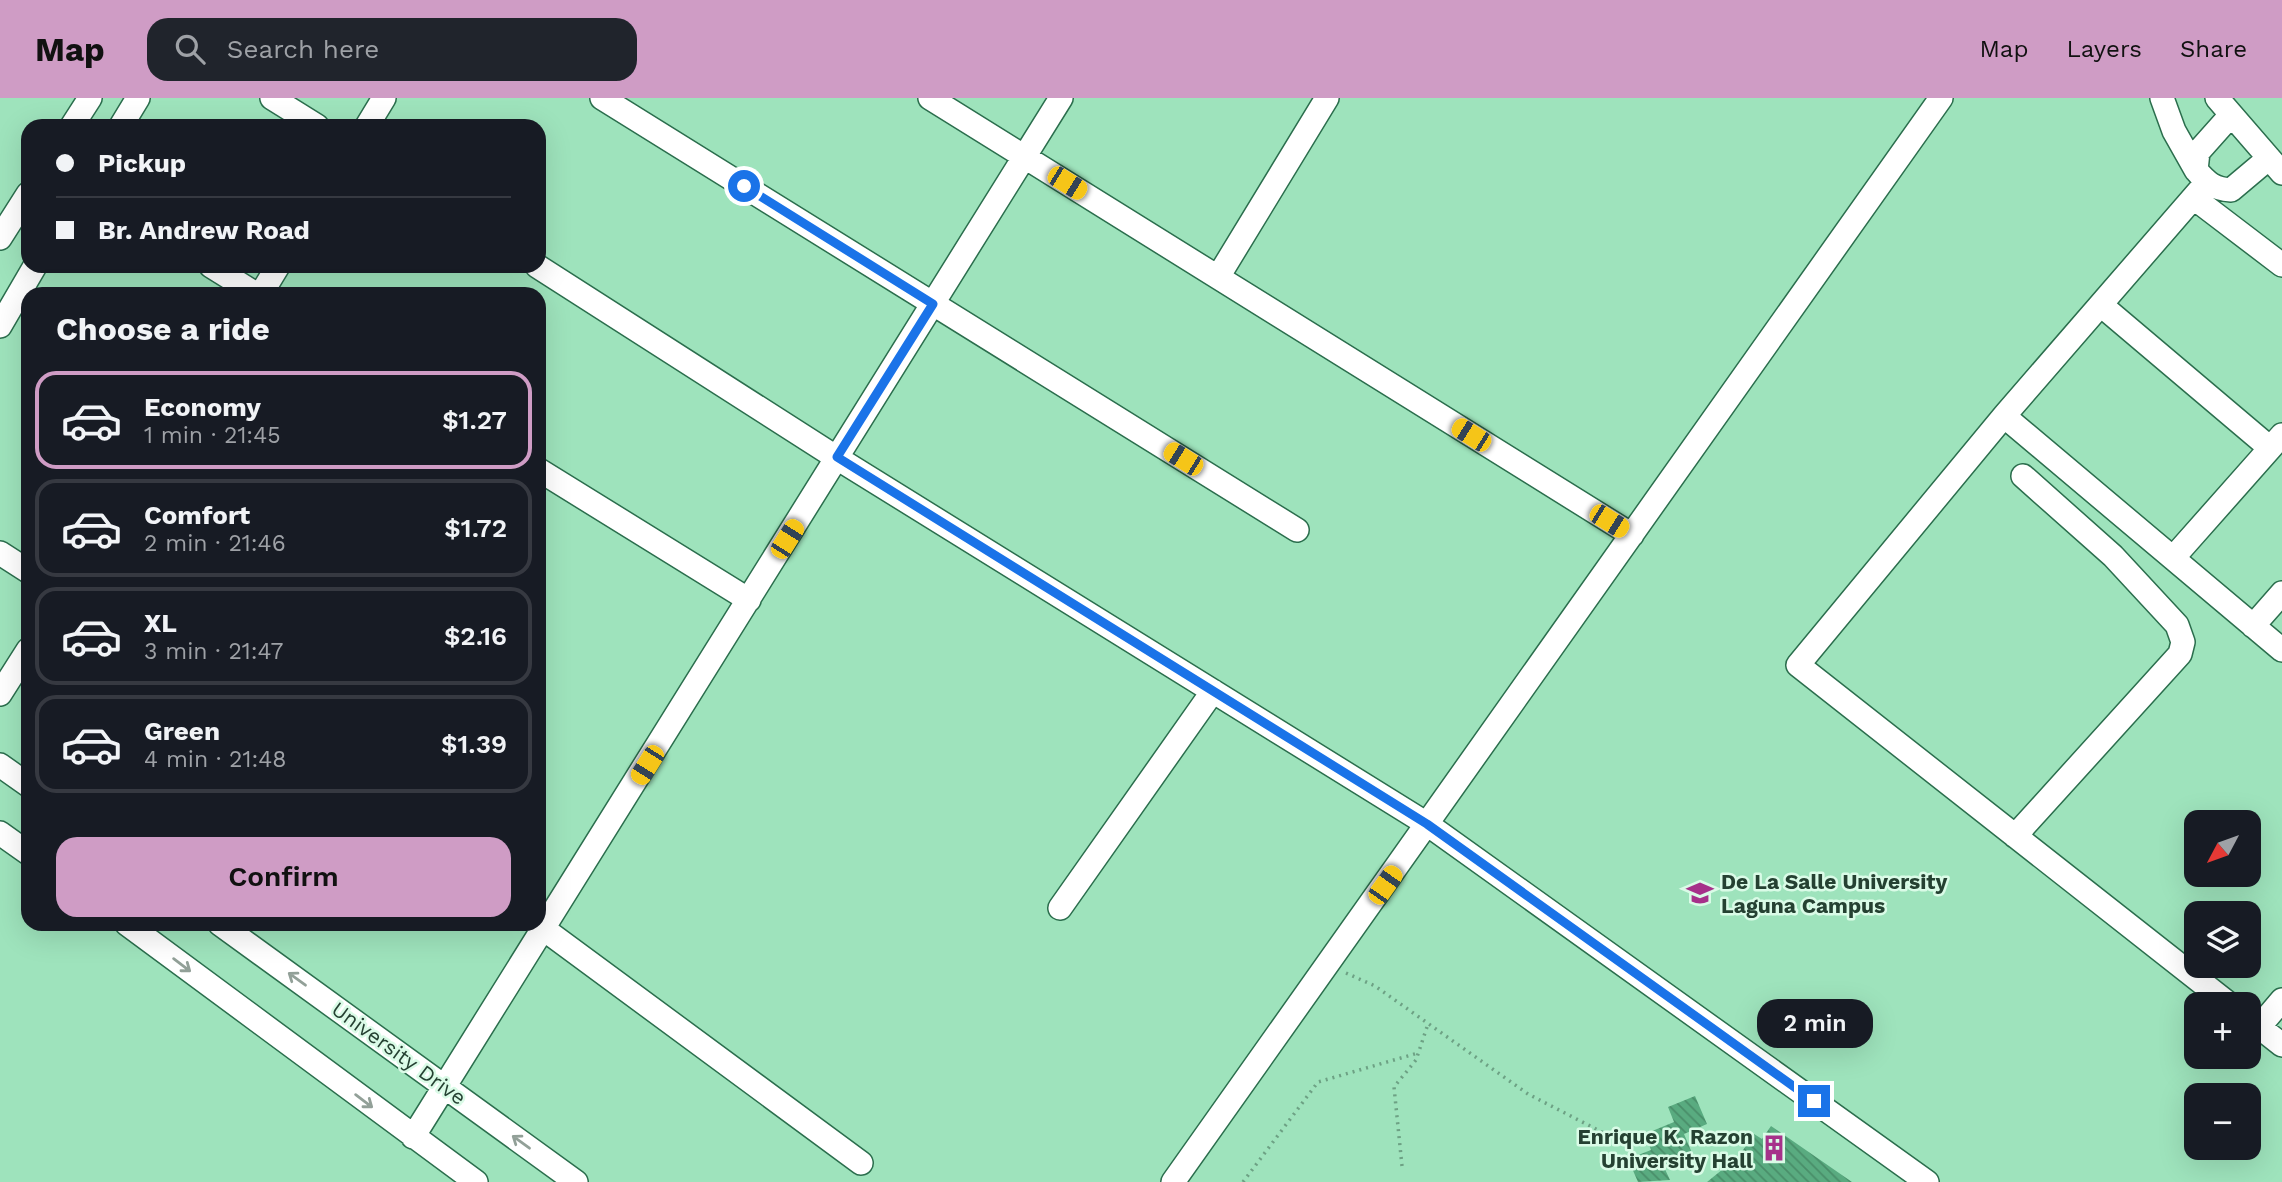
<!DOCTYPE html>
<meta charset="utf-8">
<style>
:root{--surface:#171b24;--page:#20242c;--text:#f1f3f6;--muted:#9ea1a6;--line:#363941;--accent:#cf9cc5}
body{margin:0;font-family:"Work Sans",sans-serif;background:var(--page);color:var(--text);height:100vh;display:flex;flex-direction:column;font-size:26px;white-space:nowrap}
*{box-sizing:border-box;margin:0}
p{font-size:23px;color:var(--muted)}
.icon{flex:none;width:38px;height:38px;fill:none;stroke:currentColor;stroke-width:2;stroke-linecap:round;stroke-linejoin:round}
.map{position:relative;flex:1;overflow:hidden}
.details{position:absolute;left:21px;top:189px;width:525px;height:644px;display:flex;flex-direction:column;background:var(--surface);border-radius:21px;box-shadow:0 7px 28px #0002}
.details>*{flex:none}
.hud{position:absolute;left:21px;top:21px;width:525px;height:154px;border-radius:21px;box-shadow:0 7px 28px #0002;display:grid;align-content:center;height:154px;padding:0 35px;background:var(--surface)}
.needle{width:46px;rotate:229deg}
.tools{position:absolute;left:2184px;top:712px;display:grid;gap:14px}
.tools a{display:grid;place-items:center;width:77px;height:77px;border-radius:14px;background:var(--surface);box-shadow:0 7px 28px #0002;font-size:35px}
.end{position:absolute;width:32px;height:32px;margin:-16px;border:9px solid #1a73e8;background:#fff;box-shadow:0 0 0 4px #fff}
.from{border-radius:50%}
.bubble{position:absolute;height:49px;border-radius:21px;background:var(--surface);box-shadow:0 7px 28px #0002;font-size:23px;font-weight:600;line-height:49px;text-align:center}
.car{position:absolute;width:21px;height:42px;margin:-21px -10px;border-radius:9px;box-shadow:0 0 5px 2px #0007;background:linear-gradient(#f5c518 24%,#345 0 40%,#f5c518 0 76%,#345 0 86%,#f5c518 0)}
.hud b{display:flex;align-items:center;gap:24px;height:66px;font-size:26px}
.hud b+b{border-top:2px solid var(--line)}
.hud i{width:18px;height:18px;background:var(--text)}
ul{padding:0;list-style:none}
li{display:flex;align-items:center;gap:21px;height:98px;margin:0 14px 10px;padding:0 21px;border:4px solid var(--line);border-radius:21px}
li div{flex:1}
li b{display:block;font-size:26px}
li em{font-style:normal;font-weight:600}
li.selected{border-color:var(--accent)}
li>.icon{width:63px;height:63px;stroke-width:1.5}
h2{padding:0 35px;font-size:32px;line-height:84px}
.button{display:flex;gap:14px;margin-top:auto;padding:14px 35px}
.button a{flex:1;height:80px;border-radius:21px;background:var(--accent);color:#111;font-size:28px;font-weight:600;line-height:80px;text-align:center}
header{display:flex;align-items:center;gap:42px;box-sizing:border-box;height:98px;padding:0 35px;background:var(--accent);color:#111}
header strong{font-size:33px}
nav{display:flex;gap:38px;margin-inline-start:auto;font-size:24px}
.search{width:490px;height:63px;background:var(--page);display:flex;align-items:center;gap:18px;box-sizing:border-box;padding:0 24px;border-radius:21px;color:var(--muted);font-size:26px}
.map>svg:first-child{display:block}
</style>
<header>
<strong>Map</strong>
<div class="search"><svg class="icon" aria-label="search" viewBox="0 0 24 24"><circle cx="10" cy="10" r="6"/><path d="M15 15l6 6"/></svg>Search here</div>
<nav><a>Map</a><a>Layers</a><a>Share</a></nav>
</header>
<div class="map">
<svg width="2282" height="1084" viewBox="0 0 2282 1084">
<defs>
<pattern id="building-back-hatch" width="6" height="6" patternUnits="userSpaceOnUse" patternTransform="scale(1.75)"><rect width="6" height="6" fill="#59ab80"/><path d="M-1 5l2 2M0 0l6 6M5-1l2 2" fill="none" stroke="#498d69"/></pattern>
</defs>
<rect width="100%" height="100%" fill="#9ee3bc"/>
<path fill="url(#building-back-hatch)" d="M1695,998L1707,1026L1684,1036L1692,1055L1663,1067L1670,1082L1638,1084L1628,1061L1651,1052L1645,1036L1674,1024L1668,1009Z
M1771,1028L1852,1084H1707L1739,1058L1754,1036L1762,1041Z"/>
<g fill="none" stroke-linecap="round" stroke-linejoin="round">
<g stroke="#2b6e4d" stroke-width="26">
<path id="minor" d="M272,0L317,28
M602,0L1297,432
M930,0L1632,437
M2162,0L2174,33L2196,72
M2217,0L2282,75
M2231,17L2198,54L2196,72C2207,85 2214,91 2231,92L2269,60
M72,28L90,0
M121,28L138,0
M367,28L384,0
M2206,85L2004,318L2282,552
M2194,100L2282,167
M0,140L28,96
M211,168L256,196
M537,168L837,360L1427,726L1927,1084
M1218,179L1327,0
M261,196L278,168
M2101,207L2270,350
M0,228L35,168
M2004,318L1798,567L2229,906
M539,372L749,502
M0,455L28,473
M2173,460L2282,337
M2253,528L2282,495
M0,596L28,552
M0,667L28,687
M0,735L28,755
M2015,738L2180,556L2183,544L2177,527L2113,458L2023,378
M1060,810L1213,593
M127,826L476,1084
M220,826L576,1084
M537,826L861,1065
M2249,921L2282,947
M2259,929L2282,902
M413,1039L1061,0
M1173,1084L1941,0"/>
</g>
<path stroke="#6da184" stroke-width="3.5" stroke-dasharray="2 5" stroke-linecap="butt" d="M1346,875L1375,888L1528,996L1627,1047
M1402,1068L1394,989L1416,962L1428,926
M1243,1084L1318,984L1418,955"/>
<use href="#minor" stroke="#fff" stroke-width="23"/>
</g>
<defs><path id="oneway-shaft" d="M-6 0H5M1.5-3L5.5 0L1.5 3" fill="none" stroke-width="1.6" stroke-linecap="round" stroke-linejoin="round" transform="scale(1.75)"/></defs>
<g stroke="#92a098">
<use href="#oneway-shaft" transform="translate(182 867) rotate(37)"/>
<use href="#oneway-shaft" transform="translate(297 881) rotate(-144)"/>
<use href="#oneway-shaft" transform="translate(364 1003) rotate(37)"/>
<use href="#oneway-shaft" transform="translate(521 1044) rotate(-144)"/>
</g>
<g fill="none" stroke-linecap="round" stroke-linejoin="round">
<path stroke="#1a73e8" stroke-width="9" d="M744,88L933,206L837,359L1427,726L1814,1003"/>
</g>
<defs>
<g id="university-bare" transform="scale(2.1)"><path d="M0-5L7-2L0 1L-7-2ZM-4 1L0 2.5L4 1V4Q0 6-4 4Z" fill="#a6318a" stroke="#dafbe7" stroke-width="2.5" paint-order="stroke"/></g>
<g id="building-bare" transform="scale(2.1)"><path d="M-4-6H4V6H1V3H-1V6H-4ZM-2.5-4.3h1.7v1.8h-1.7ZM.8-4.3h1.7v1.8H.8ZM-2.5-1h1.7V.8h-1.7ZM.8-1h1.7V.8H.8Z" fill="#a6318a" stroke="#dafbe7" stroke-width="2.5" paint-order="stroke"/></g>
</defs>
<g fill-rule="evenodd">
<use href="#university-bare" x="1700" y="795"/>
<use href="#building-bare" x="1774" y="1050"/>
</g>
<g text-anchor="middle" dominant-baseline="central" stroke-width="5" stroke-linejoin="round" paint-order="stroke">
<g font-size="21" font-weight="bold" fill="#254132" stroke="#dafbe7" text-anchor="start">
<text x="1721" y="783">De La Salle University<tspan x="1721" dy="24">Laguna Campus</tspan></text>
<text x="1753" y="1038" text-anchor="end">Enrique K. Razon<tspan x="1753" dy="24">University Hall</tspan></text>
</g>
<g font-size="21" fill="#254132" stroke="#dafbe7">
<text transform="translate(399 955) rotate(36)">University Drive</text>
</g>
</g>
</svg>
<div class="tools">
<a><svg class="needle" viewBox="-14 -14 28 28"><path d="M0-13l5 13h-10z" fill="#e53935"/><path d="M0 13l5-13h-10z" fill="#9ea1a6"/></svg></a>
<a><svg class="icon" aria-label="layers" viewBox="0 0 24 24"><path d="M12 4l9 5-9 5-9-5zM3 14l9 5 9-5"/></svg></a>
<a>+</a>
<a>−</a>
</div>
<i class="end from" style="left:744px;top:88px"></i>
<i class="end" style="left:1814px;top:1003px"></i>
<div class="bubble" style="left:1757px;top:901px;width:116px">2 min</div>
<i class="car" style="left:1067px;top:85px;rotate:122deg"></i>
<i class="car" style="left:1471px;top:337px;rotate:302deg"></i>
<i class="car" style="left:1183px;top:361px;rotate:302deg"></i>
<i class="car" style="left:1609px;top:423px;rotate:122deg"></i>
<i class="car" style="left:787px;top:441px;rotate:32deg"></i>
<i class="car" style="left:647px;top:667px;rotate:212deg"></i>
<i class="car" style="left:1385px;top:787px;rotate:35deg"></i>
<div class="hud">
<b><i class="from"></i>Pickup</b>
<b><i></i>Br. Andrew Road</b>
</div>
<section class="details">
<h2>Choose a ride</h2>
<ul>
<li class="selected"><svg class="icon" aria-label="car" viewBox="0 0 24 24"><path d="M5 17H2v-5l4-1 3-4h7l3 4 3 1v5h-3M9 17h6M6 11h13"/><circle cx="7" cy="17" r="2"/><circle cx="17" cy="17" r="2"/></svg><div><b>Economy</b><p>1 min · 21:45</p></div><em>$1.27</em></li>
<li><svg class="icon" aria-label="car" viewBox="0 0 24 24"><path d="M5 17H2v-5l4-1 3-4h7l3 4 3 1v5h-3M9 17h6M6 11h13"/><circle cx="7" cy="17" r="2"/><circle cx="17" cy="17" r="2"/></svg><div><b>Comfort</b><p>2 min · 21:46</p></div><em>$1.72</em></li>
<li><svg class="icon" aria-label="car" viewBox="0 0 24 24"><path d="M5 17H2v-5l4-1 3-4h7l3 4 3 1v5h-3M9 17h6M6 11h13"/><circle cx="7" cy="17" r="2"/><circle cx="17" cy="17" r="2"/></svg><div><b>XL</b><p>3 min · 21:47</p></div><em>$2.16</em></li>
<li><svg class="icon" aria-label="car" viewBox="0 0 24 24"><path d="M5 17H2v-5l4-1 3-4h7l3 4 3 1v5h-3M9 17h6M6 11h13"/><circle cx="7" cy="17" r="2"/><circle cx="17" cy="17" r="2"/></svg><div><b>Green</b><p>4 min · 21:48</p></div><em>$1.39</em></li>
</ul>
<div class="button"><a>Confirm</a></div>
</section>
</div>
